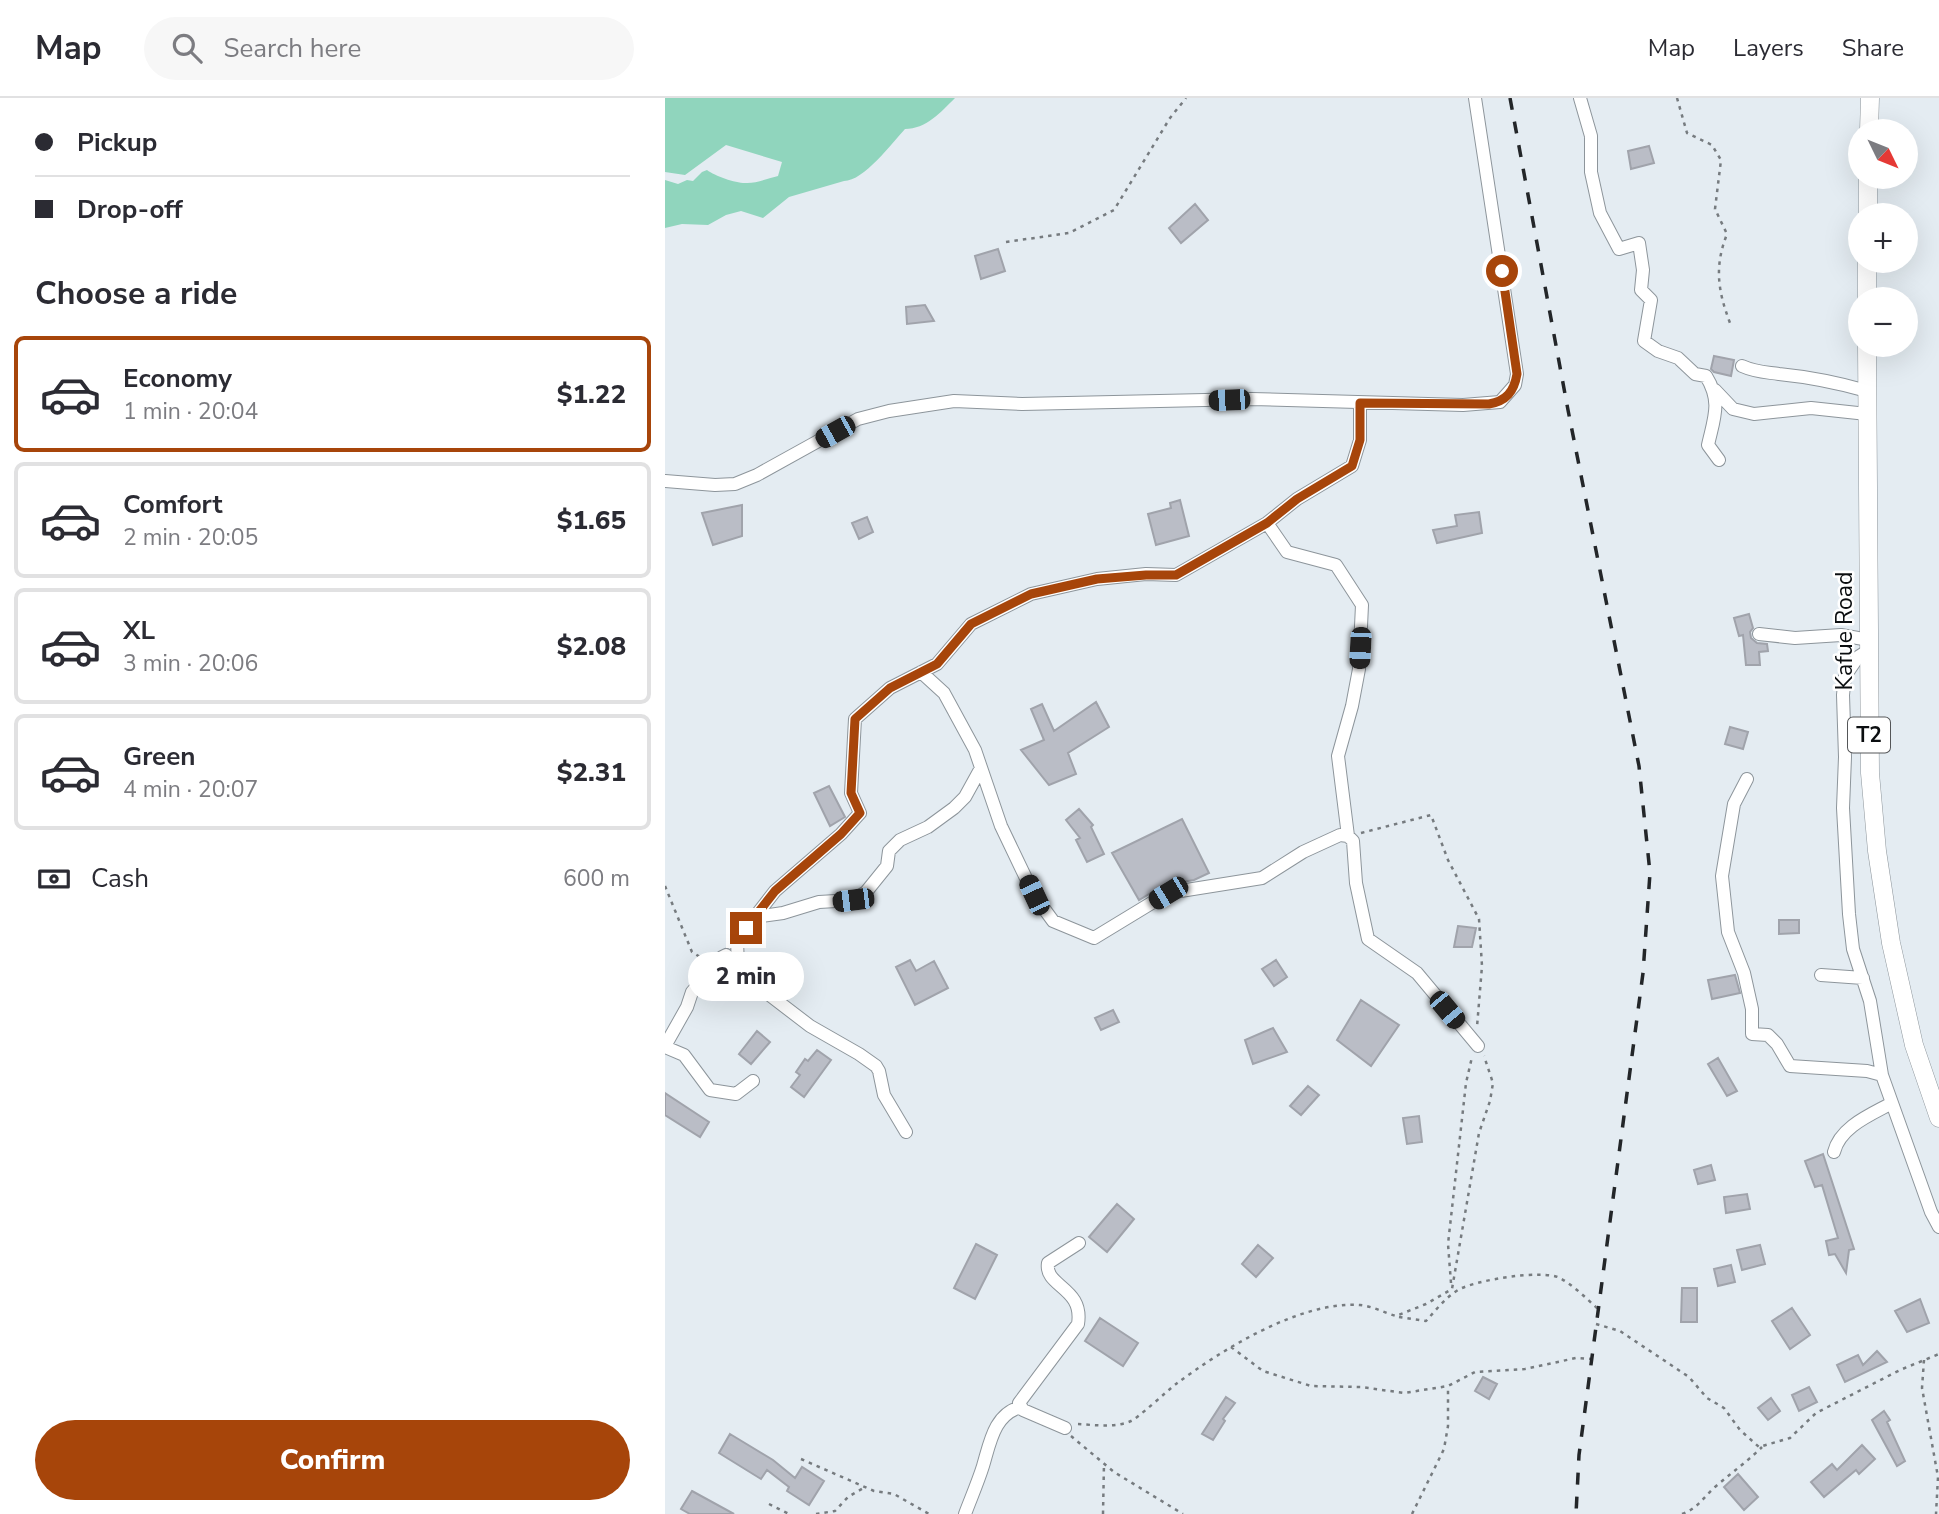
<!DOCTYPE html>
<meta charset="utf-8">
<style>
:root{--surface:#fff;--page:#f7f7f7;--text:#2b2b33;--muted:#7c7c81;--line:#e1e1e2;--accent:#a7450a}
body{margin:0;font-family:"Nunito Sans",sans-serif;background:var(--page);color:var(--text);height:100vh;display:flex;flex-direction:column;font-size:26px;white-space:nowrap}
*{box-sizing:border-box;margin:0}
p{font-size:23px;color:var(--muted)}
.icon{flex:none;width:38px;height:38px;fill:none;stroke:currentColor;stroke-width:2;stroke-linecap:round;stroke-linejoin:round}
.map{position:relative;flex:1;overflow:hidden}
.details{display:flex;flex-direction:column;background:var(--surface);width:665px}
.details>*{flex:none}
.hud{display:grid;align-content:center;height:154px;padding:0 35px;background:var(--surface)}
.needle{width:46px;rotate:133deg}
.fabs{position:absolute;left:1183px;top:21px;display:grid;gap:14px}
.fabs a{display:grid;place-items:center;width:70px;height:70px;border-radius:50%;background:var(--surface);box-shadow:0 7px 28px #0002;font-size:35px}
.end{position:absolute;width:32px;height:32px;margin:-16px;border:9px solid #a7450a;background:#fff;box-shadow:0 0 0 4px #fff}
.from{border-radius:50%}
.bubble{position:absolute;height:49px;border-radius:24px;background:var(--surface);box-shadow:0 7px 28px #0002;font-size:23px;font-weight:800;line-height:49px;text-align:center}
.car{position:absolute;width:21px;height:42px;margin:-21px -10px;border-radius:9px;box-shadow:0 0 5px 2px #0007;background:linear-gradient(#222 24%,#8ab4d8 0 40%,#222 0 76%,#8ab4d8 0 86%,#222 0)}
.hud b{display:flex;align-items:center;gap:24px;height:66px;font-size:26px}
.hud b+b{border-top:2px solid var(--line)}
.hud i{width:18px;height:18px;background:var(--text)}
ul{padding:0;list-style:none}
li{display:flex;align-items:center;gap:21px;height:116px;margin:0 14px 10px;padding:0 21px;border:4px solid var(--line);border-radius:10px}
li div{flex:1}
li b{display:block;font-size:26px}
li em{font-style:normal;font-weight:800}
li.on{border-color:var(--accent)}
li>.icon{width:63px;height:63px;stroke-width:1.5}
h2{padding:0 35px;font-size:32px;line-height:84px}
.pay{display:flex;align-items:center;gap:18px;height:77px;padding:0 35px;font-size:26px}
.pay p{margin-inline-start:auto}
.action{display:flex;gap:14px;margin-top:auto;padding:14px 35px}
.action a{flex:1;height:80px;border-radius:42px;background:var(--accent);color:#fff;font-size:28px;font-weight:800;line-height:80px;text-align:center}
header{display:flex;align-items:center;gap:42px;box-sizing:border-box;height:98px;padding:0 35px;background:var(--surface);border-bottom:2px solid var(--line)}
header strong{font-size:33px}
nav{display:flex;gap:38px;margin-inline-start:auto;font-size:24px}
.search{width:490px;height:63px;background:var(--page);display:flex;align-items:center;gap:18px;box-sizing:border-box;padding:0 24px;border-radius:38px;color:var(--muted);font-size:26px}
main{display:flex;flex:1;min-height:0}
.map>svg:first-child{display:block}
</style>
<header>
<strong>Map</strong>
<div class="search"><svg class="icon" aria-label="search" viewBox="0 0 24 24"><circle cx="10" cy="10" r="6"/><path d="M15 15l6 6"/></svg>Search here</div>
<nav><a>Map</a><a>Layers</a><a>Share</a></nav>
</header>
<main>
<section class="details">
<div class="hud">
<b><i class="from"></i>Pickup</b>
<b><i></i>Drop-off</b>
</div>
<h2>Choose a ride</h2>
<ul>
<li class="on"><svg class="icon" aria-label="car" viewBox="0 0 24 24"><path d="M5 17H2v-5l4-1 3-4h7l3 4 3 1v5h-3M9 17h6M6 11h13"/><circle cx="7" cy="17" r="2"/><circle cx="17" cy="17" r="2"/></svg><div><b>Economy</b><p>1 min · 20:04</p></div><em>$1.22</em></li>
<li><svg class="icon" aria-label="car" viewBox="0 0 24 24"><path d="M5 17H2v-5l4-1 3-4h7l3 4 3 1v5h-3M9 17h6M6 11h13"/><circle cx="7" cy="17" r="2"/><circle cx="17" cy="17" r="2"/></svg><div><b>Comfort</b><p>2 min · 20:05</p></div><em>$1.65</em></li>
<li><svg class="icon" aria-label="car" viewBox="0 0 24 24"><path d="M5 17H2v-5l4-1 3-4h7l3 4 3 1v5h-3M9 17h6M6 11h13"/><circle cx="7" cy="17" r="2"/><circle cx="17" cy="17" r="2"/></svg><div><b>XL</b><p>3 min · 20:06</p></div><em>$2.08</em></li>
<li><svg class="icon" aria-label="car" viewBox="0 0 24 24"><path d="M5 17H2v-5l4-1 3-4h7l3 4 3 1v5h-3M9 17h6M6 11h13"/><circle cx="7" cy="17" r="2"/><circle cx="17" cy="17" r="2"/></svg><div><b>Green</b><p>4 min · 20:07</p></div><em>$2.31</em></li>
</ul>
<div class="pay"><svg class="icon" aria-label="cash" viewBox="0 0 24 24"><path d="M3 7h18v10H3z"/><circle cx="12" cy="12" r="2"/></svg>Cash<p>600 m</p></div>
<div class="action"><a>Confirm</a></div>
</section>
<div class="map">
<svg width="1274" height="1416" viewBox="0 0 1274 1416">
<rect width="100%" height="100%" fill="#e4ecf2"/>
<path fill="#90d5bd" d="M0,0H290C276,14 261,31 240,31C227,45 199,83 179,83L124,99L98,120L76,113L61,117L43,127L17,126L0,130V82L13,86L22,82L28,83L37,74L42,72C50,78 70,85 80,85C90,86 104,80 113,78L117,64L61,47L20,77L0,74Z"/>
<path fill="#babdc6" stroke="#a0a3ab" stroke-width="2" d="M984,48L989,65L966,71L963,53Z
M530,106L543,122L516,145L504,130Z
M333,151L340,173L316,181L310,158Z
M260,207L269,223L242,226L241,209Z
M1049,258L1069,262L1066,278L1049,274L1046,271Z
M515,402L524,438L491,447L483,416L506,410L505,405Z
M77,407V438L48,447L37,415Z
M814,414L817,435L772,445L768,432L792,428L790,417Z
M202,419L208,434L194,441L187,425Z
M1084,516L1088,530L1085,534L1086,540L1092,545L1102,546L1103,553L1094,554L1095,567H1081L1078,537L1074,538L1069,520Z
M431,604L444,629L403,655L411,676L384,687L356,652L379,642L366,611L377,606L389,633Z
M1065,629L1083,634L1078,651L1060,646Z
M164,688L180,719L165,728L149,695Z
M414,711L428,727L426,729L439,756L422,764L411,742L415,740L401,722Z
M517,721L544,775L529,782L499,787L474,802L447,755Z
M1114,822H1134V835L1114,836Z
M793,828L811,830L807,849H789Z
M245,862L251,873L269,863L283,890L250,907L231,869Z
M611,862L622,879L609,888L597,871Z
M1070,877L1075,895L1047,901L1043,882Z
M696,902L734,927L706,968L672,942Z
M448,912L454,924L436,932L430,920Z
M608,930L622,954L588,966L580,942Z
M92,933L105,944L86,966L74,956Z
M152,952L166,962L139,999L126,989L135,977L131,974L140,961L143,963Z
M1053,960L1072,993L1062,998L1043,966Z
M643,988L654,997L636,1017L625,1008Z
M0,995L44,1024L35,1039L0,1017Z
M754,1018L757,1044L742,1046L738,1020Z
M1158,1056L1189,1151L1184,1152L1181,1175L1170,1156L1164,1157L1161,1143L1173,1140L1157,1087L1150,1089L1140,1063Z
M1046,1067L1050,1082L1033,1086L1029,1072Z
M1082,1096L1085,1111L1061,1115L1059,1099Z
M452,1106L469,1121L442,1154L424,1139Z
M311,1146L332,1157L310,1201L289,1190Z
M593,1147L608,1160L591,1179L577,1166Z
M1095,1147L1100,1166L1077,1172L1072,1152Z
M1066,1167L1070,1184L1053,1188L1049,1171Z
M1017,1190H1032V1224H1016Z
M1255,1201L1264,1225L1242,1234L1230,1213Z
M1127,1210L1145,1237L1125,1251L1107,1223Z
M435,1220L473,1245L458,1268L420,1243Z
M1212,1253L1222,1264L1180,1284L1172,1267L1193,1257L1198,1267Z
M818,1279L832,1286L824,1301L810,1293Z
M1144,1289L1152,1304L1134,1313L1127,1297Z
M561,1299L570,1305L558,1321L560,1323L548,1342L537,1336Z
M1106,1300L1115,1313L1103,1322L1093,1310Z
M1219,1313L1225,1322L1222,1324L1240,1363L1232,1368L1207,1322Z
M65,1336L108,1362L130,1380L137,1369L159,1383L144,1407L122,1393L124,1389L102,1372L96,1381L54,1355Z
M1197,1347L1210,1361L1194,1376L1191,1372L1159,1399L1146,1384L1167,1366L1172,1372Z
M1073,1376L1093,1399L1079,1412L1059,1389Z
M27,1393L69,1416H25L16,1411Z"/>
<g fill="none" stroke-linecap="round" stroke-linejoin="round">
<g stroke="#8d959b" stroke-width="14">
<path id="minor" d="M915,0L926,38V74L935,115L954,151L974,145L978,172L976,192L986,202L979,243L993,253L1013,260L1030,276L1041,278C1057,304 1049,320 1043,347L1054,362
M1077,268C1090,274 1100,274 1114,276C1144,279 1174,285 1202,293
M1050,292L1068,311L1089,316L1146,310L1202,316
M0,383L50,387L70,386L92,377L193,321L224,313L289,303L357,306L586,301L798,307L835,304L850,287L852,276L810,0
M1094,536L1130,540L1176,537L1204,542
M1204,552L1193,559L1180,578L1178,597L1180,659L1178,710L1184,816L1188,851L1205,903L1217,977L1266,1114L1274,1129
M256,574L279,595L310,652L336,728L369,797L388,823L429,840L503,795L597,780L638,754L675,737L683,738L688,743L691,785L703,841L752,875L813,948
M1082,681L1069,706L1057,778L1063,834L1079,875L1087,911V936L1103,937L1112,946L1125,968L1202,973L1217,977
M683,738L673,658L687,608L694,571L697,507L671,467L622,454L602,425L632,401L687,368L695,342V305
M90,819L118,815L154,804L188,802L201,794L222,768L224,753L235,742L263,729L289,710L300,699L316,670
M73,869L72,842L110,793L176,736L195,715L186,695L190,621L225,590L272,566L306,526L366,496L432,481L481,476L511,477L602,425
M1156,877L1198,880
M0,948L22,909L27,894L57,859L61,857L85,882L145,928L194,956L211,968L214,973L219,997L241,1034
M0,949L19,957L45,992L71,996L88,983
M1169,1054C1175,1029 1205,1017 1227,1005
M400,1330L358,1312L354,1305L413,1226C419,1189 379,1189 383,1165L414,1145
M300,1416C306,1400 313,1384 318,1368C325,1345 329,1316 356,1309"/>
</g>
<g stroke="#8d959b" stroke-width="19">
<path id="highway" d="M1204,33L1205,0
M1203,117V79
M1202,201V163
M1202,247L1205,675L1212,753L1226,845L1249,947L1274,1020"/>
</g>
<path stroke="#767b7f" stroke-width="2.5" stroke-dasharray="3.5 5" stroke-linecap="butt" d="M1012,0L1022,35L1047,47L1056,62L1050,111L1062,136C1049,169 1053,193 1065,225
M341,144L404,135L449,112L505,20L521,0
M696,735L766,717L783,762L814,821L817,868L812,929
M0,788L27,854L38,861
M786,1185L783,1146L801,985L807,959
M734,1219L761,1223C771,1212 780,1200 793,1192C810,1182 878,1171 895,1180C909,1188 921,1200 933,1211
M931,1226L955,1233L1024,1279L1042,1300L1059,1310L1075,1332L1094,1349L1125,1340L1151,1315L1235,1272L1274,1256
M566,1249L598,1273L646,1288L696,1289L739,1295L783,1288L810,1274L860,1271L911,1260L926,1261
M1259,1262L1257,1290L1273,1379L1271,1416
M413,1326C429,1327 450,1330 466,1323C473,1320 502,1293 511,1286C558,1251 635,1203 695,1207C707,1208 720,1215 731,1218L761,1206L787,1191L814,1035L825,1003L828,985L819,958
M406,1338L449,1374L518,1416
M136,1361L209,1393L229,1396L264,1416
M104,1406L124,1416
M151,1416L170,1413L183,1399L200,1389
M438,1416L439,1365
M747,1416L779,1351L783,1328V1288
M1017,1416C1032,1411 1039,1399 1050,1389C1066,1375 1082,1364 1097,1349"/>
<use href="#minor" stroke="#fff" stroke-width="12"/>
<use href="#highway" stroke="#fff" stroke-width="18"/>
<path stroke="#232629" stroke-width="3.5" stroke-dasharray="12 12" stroke-linecap="butt" d="M845,0L903,312L974,668L985,775L978,875L914,1357L911,1416"/>
</g>
<g fill="none" stroke-linecap="round" stroke-linejoin="round">
<path stroke="#a7450a" stroke-width="9" d="M81,830L110,793L176,736L195,715L186,695L190,621L225,590L272,566L306,526L366,496L432,481L481,477H511L602,425L632,401L687,368L695,342V305L824,306C841,303 849,294 852,276L837,173"/>
</g>
<g text-anchor="middle" dominant-baseline="central" stroke-width="5" stroke-linejoin="round" paint-order="stroke">
<rect fill="#fff" stroke="#545658" stroke-width="2" x="1183" y="619.5" width="42" height="35" rx="5"/>
<g font-size="21" font-weight="bold" fill="#0b0e10">
<text x="1204" y="637">T2</text>
</g>
<g font-size="23" fill="#0b0e10" stroke="#fff">
<text transform="translate(1179 533) rotate(-90)">Kafue Road</text>
</g>
</g>
</svg>
<div class="fabs">
<a><svg class="needle" viewBox="-14 -14 28 28"><path d="M0-13l5 13h-10z" fill="#e53935"/><path d="M0 13l5-13h-10z" fill="#7c7c81"/></svg></a>
<a>+</a>
<a>−</a>
</div>
<i class="end from" style="left:837px;top:173px"></i>
<i class="end" style="left:81px;top:830px"></i>
<div class="bubble" style="left:23px;top:854px;width:116px">2 min</div>
<i class="car" style="left:564px;top:302px;rotate:268deg"></i>
<i class="car" style="left:170px;top:334px;rotate:241deg"></i>
<i class="car" style="left:695px;top:550px;rotate:183deg"></i>
<i class="car" style="left:503px;top:795px;rotate:239deg"></i>
<i class="car" style="left:369px;top:797px;rotate:335deg"></i>
<i class="car" style="left:188px;top:802px;rotate:263deg"></i>
<i class="car" style="left:782px;top:912px;rotate:140deg"></i>
</div>
</main>
